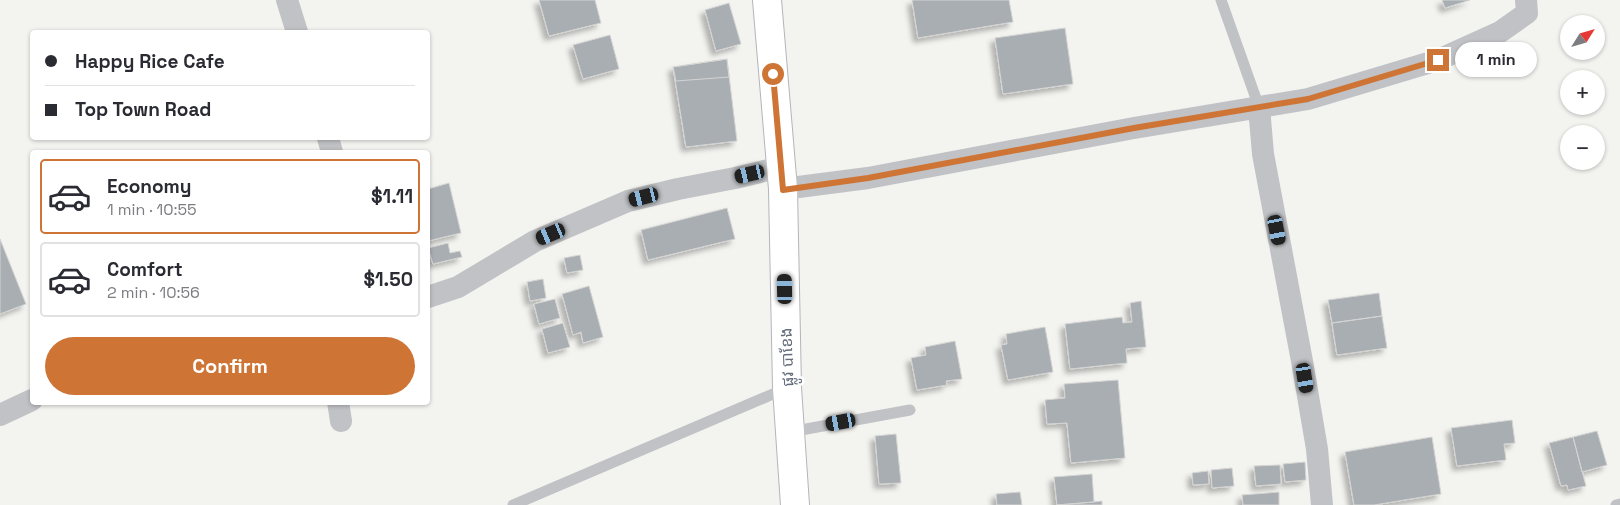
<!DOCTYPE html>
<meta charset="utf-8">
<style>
:root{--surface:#fff;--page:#f2f2f3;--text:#2b2b33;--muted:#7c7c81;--line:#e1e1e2;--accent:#ce7435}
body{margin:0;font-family:"Space Grotesk","Noto Sans Khmer",sans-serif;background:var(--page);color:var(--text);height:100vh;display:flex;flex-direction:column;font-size:19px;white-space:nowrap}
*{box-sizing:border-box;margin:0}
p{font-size:16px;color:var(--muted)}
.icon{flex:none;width:28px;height:28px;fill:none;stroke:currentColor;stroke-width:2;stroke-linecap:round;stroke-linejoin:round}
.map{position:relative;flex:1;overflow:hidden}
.side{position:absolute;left:30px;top:150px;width:400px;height:255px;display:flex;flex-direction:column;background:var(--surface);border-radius:5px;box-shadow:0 1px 4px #0004}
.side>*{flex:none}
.banner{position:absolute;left:30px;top:30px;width:400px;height:110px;border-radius:5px;box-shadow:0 1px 4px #0004;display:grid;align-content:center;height:110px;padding:0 15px;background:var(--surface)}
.needle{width:32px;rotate:53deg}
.fabs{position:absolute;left:1560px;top:15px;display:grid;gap:10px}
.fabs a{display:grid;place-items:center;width:45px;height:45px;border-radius:50%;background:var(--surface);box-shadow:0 1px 4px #0004;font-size:25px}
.end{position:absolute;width:22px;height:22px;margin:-11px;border:6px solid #ce7435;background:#fff;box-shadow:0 0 0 2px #fff}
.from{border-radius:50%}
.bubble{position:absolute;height:35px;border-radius:18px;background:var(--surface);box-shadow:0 1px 4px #0004;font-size:16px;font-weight:800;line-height:35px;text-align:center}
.car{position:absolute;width:15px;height:30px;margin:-15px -8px;border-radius:6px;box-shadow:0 0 4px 1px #0007;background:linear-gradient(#222 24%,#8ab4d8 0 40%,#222 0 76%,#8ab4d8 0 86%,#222 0)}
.banner b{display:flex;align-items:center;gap:18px;height:48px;font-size:19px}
.banner b+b{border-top:1px solid var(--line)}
.banner i{width:12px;height:12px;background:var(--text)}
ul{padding:9px 0 0;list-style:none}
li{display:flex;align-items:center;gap:15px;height:75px;margin:0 10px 8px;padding:0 5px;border:2px solid var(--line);border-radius:5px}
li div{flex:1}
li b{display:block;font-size:19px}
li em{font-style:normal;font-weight:800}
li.selected{border-color:var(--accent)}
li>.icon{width:45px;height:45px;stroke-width:1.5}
.cta{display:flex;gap:10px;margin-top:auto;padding:10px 15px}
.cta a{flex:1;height:58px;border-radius:30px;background:var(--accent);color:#fff;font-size:20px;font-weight:800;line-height:58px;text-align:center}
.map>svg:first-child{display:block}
</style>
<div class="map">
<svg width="1620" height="505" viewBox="0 0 1620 505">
<defs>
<filter id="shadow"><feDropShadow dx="-4.5" dy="4.5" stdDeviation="2.5" flood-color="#0004"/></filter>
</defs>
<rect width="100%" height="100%" fill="#f3f3f0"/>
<path fill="#a9aeb3" stroke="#d4d4d3" filter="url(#shadow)" d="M539,0H595L601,23L549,36Z
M912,0H1009L1013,22L918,38Z
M1442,0H1470L1445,8Z
M729,3L741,44L716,51L705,10Z
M1065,28L1073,84L1003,94L995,38Z
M610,35L619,69L583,79L573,45Z
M727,59L737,141L686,147L673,67Z
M727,59L729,77L676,81L673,67Z
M449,183L461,233L428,241V189Z
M727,208L735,239L648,260L641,230Z
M0,239L26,304L0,314Z
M448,243L450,253L460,251L462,257L433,264L428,248Z
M580,255L583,270L567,273L564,258Z
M543,279L546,298L530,301L527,282Z
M589,286L603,337L583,343L581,332L573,335L562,294Z
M1379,293L1382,316L1332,323L1328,300Z
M555,299L560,318L539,324L534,304Z
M1141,301L1146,347L1126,349L1127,363L1070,369L1065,324L1122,317L1123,323L1132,322L1130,303Z
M1382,316L1387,348L1337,355L1332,323Z
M563,323L570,347L548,353L542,329Z
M1045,327L1053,372L1008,380L1001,345L1007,344L1006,334Z
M955,341L962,379L946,381L947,385L917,390L911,358L926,355L925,347Z
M1118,380L1125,458L1071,463L1067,423L1047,424L1045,400L1065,398L1064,384Z
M1512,420L1515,443L1504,444L1506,460L1457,466L1451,428Z
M1597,431L1607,465L1582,472L1573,437Z
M896,434L901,483L879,484L875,436Z
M1432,437L1441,494L1374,505H1354L1345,452Z
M1573,437L1586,486L1568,490L1567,485L1561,486L1549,443Z
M1305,462L1306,480L1285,482L1283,464Z
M1280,465L1281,484L1256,486L1254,466Z
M1232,468L1234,486L1212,488L1211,470Z
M1208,471L1209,484L1193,485L1192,473Z
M1092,474L1094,502L1057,505L1054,477Z
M1020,492L1022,505H997L996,494Z
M1279,492V505H1243L1242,495Z
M1102,501V505H1057L1094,502Z"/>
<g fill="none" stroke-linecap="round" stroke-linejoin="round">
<g stroke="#b2b5ba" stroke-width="30">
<path id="secondary" d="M767,0L783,189L787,388L795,505"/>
</g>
<path stroke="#c0c2c5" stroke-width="11" d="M1221,0L1259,107
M790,432L910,410
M513,505L787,388
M1616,505L1620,504"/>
<path stroke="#c0c2c5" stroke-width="22" d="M287,0L297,32
M1259,107L1263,154L1302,361L1317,449L1322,505
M328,138L332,152
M783,189L868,178L1134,128L1308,99L1438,60L1500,32L1527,13L1526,0
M428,297L458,287L535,241L628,201L678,189L735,178L781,167
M338,402L341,421
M0,415L32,400"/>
<use href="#secondary" stroke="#fff" stroke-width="28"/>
</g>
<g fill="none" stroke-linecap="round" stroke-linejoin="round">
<path stroke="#ce7435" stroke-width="6" d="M773,74L783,190L868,178L1134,128L1308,99L1438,60"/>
</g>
<g text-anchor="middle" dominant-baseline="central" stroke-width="5" stroke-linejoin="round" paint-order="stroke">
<g font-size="16" fill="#666e7d" stroke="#fff">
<text transform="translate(787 357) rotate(-92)">ផ្លូវ បាខែង</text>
</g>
</g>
</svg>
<div class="fabs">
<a><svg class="needle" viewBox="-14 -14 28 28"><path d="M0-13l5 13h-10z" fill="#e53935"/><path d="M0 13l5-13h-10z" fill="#7c7c81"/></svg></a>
<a>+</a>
<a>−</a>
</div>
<i class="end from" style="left:773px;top:74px"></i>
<i class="end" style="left:1438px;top:60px"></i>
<div class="bubble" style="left:1455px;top:42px;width:82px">1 min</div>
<i class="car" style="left:750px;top:174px;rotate:257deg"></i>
<i class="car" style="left:644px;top:197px;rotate:256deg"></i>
<i class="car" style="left:1277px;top:230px;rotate:169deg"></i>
<i class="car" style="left:551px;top:234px;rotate:247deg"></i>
<i class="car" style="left:785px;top:289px;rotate:359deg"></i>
<i class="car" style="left:1305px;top:378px;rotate:171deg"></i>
<i class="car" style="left:841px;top:422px;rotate:260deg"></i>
<div class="banner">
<b><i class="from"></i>Happy Rice Cafe</b>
<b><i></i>Top Town Road</b>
</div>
<section class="side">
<ul>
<li class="selected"><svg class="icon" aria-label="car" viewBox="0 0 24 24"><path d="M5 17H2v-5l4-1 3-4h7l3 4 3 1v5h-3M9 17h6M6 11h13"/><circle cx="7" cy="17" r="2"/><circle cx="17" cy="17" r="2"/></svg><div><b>Economy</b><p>1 min · 10:55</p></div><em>$1.11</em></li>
<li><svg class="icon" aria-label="car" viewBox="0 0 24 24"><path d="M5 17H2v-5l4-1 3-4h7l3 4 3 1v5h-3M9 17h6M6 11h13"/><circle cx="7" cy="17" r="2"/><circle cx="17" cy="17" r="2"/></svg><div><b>Comfort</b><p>2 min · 10:56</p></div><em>$1.50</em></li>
</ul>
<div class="cta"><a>Confirm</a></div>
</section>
</div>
